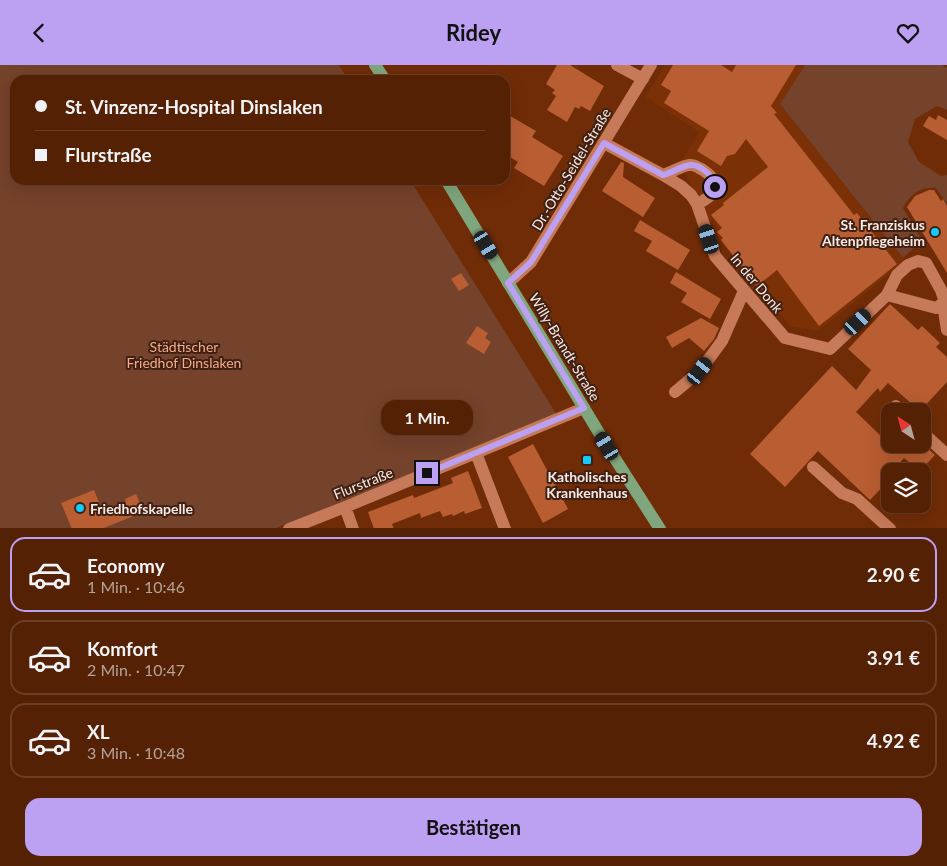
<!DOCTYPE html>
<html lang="de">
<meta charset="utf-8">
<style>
:root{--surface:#542105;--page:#5d2e13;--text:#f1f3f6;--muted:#b5a39a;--line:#6a3e27;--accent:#bca0f2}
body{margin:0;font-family:Lato,sans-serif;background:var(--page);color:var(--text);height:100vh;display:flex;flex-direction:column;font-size:19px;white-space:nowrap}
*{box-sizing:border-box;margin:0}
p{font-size:16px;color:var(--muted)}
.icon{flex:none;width:28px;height:28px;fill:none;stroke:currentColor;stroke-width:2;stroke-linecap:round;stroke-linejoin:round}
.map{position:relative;height:463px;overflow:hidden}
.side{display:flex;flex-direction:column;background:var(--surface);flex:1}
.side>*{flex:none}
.banner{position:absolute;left:10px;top:10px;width:500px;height:110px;border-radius:15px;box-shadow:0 5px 20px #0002,0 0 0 1px var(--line);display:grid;align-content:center;height:110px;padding:0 25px;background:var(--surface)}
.needle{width:32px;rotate:324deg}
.fabs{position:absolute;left:881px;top:338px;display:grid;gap:10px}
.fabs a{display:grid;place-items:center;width:50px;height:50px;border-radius:10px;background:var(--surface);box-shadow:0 5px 20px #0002,0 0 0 1px var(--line);font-size:25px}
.end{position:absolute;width:22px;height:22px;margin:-11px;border:6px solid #bca0f2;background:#111;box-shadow:0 0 0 2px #111}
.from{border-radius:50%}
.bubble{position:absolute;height:35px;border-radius:15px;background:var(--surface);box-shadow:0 5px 20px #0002,0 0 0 1px var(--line);font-size:16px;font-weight:700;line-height:35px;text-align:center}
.car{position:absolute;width:15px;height:30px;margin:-15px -8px;border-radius:6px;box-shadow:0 0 4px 1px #0007;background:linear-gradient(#222 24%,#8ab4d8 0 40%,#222 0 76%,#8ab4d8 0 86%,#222 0)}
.banner b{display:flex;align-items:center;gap:18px;height:48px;font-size:19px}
.banner b+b{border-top:1px solid var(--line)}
.banner i{width:12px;height:12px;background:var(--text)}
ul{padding:9px 0 0;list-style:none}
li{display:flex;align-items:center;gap:15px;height:75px;margin:0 10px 8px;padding:0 15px;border:2px solid var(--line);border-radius:15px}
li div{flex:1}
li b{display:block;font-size:19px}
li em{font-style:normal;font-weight:700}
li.on{border-color:var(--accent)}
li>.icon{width:45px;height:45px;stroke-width:1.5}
.primary-button{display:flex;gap:10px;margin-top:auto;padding:10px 25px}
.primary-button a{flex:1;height:58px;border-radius:15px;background:var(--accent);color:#111;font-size:20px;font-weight:700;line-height:58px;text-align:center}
header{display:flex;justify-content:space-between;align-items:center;height:65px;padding:0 25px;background:var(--accent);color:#111;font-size:22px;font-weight:700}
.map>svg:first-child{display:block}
</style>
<header><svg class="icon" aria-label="back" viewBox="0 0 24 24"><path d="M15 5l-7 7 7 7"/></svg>Ridey<svg class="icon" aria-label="heart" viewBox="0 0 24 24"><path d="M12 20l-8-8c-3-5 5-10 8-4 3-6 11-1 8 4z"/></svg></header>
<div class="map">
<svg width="947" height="464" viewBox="0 0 947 464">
<rect width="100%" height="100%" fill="#702c07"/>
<path fill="#7c3005" d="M665,0H805L780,39L903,193L902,199L818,266L790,261L721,177L680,99L699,67L646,32Z"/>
<path fill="#75422b" d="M0,0H339L348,15H15V115H410L557,350L276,463H0Z
M805,0H942L947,3V45L937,41L915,54L908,77L919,97L941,111L947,110V139L936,123C920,121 910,130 903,143L922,175L903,193L780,39Z"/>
<path fill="#b95d32" d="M557,0H570L604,21L590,46L581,41L579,44L575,42L567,57L547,45L556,31L552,28L555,25L546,19Z
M673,0H721L732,7L736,0H796L771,41L777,48L774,49L854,150L857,148L897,199L819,261L777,205L757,221L721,175L723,173L717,167L722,163L711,150L724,140L723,138L768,102L746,74L735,89L727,91L721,101L697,86L709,66L664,38L671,26L661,20Z
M505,48L536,66L532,72L563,91L544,121L514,103L518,97L505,89Z
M938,50L947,55V75L923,61L929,51L936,55Z
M621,97L624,98L623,112L655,133L643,152L602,126Z
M929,125H934L941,136L943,134L947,141V208L907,142L915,131Z
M640,155L690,185L678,205L646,186L652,176L634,166Z
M676,207L721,234L710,254L681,237L687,228L670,218Z
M461,208L469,220L459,226L451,214Z
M890,239L918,265L922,261L940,278L936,282L947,292V317L920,346L888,318L880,327L878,323L856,347L880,370L890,359V379H923L935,390L920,406L904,393L893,406H890V414L870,435L818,386L785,422L750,389L832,301L856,325L871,305L848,284Z
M701,253L719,263L714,274L704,286L689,273L672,283L666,272Z
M477,261L488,268L485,273L491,277L484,289L466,278Z
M533,379L568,444L543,458L508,392Z
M468,406L482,443L465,449L464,446L453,451L452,449L443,452L440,446L421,453L420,448L392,459L394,464H374L368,447L413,430L414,433L453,418L451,413Z
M94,425L103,447L126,437L125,434L136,429L144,447L101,464H72L61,438Z"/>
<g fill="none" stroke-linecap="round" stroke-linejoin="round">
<path stroke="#c67a59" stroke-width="12" d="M617,0L643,14
M604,78L663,110L681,121L691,130L697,139L715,191L785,273L830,284L887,230L897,210L908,200L918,196L926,198L941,225L945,237L936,243L887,230
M663,110C669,108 685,100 689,100C694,99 699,103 703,105C723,118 715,131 697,139
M508,218L531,197L651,0
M939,241L944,246L947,265
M675,327L700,306L722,276L744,226
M896,341L901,346
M922,367L947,390
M476,388L505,464
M813,402L842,428L857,434L890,464
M345,442L353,464
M289,464L345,442L584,343"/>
<path stroke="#80a67e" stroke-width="12" d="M375,0L385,15
M446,115L607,381L660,464"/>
</g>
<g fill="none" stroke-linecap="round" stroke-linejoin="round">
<path stroke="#bca0f2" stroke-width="6" d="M427,408L584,343L508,218L531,197L604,78L663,110C671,108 678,103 686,101C698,96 714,111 715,122"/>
</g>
<g fill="#13cafb" stroke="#3f2013" stroke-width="2">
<circle cx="935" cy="167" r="5"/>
<rect x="582" y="390" width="10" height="10" rx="2.5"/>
<circle cx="80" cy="443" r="5"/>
</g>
<g text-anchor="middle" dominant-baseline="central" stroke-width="4" stroke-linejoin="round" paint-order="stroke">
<g font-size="14" fill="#fae9e2" stroke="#3f2013">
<text transform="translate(571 104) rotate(-59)">Dr.-Otto-Seidel-Straße</text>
<text transform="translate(757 218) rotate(50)">In der Donk</text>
<text transform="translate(565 282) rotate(59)">Willy-Brandt-Straße</text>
<text transform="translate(363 418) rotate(-22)">Flurstraße</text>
</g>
<g font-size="14" font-weight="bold" fill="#fae9e2" stroke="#3f2013" text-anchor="end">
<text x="925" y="159">St. Franziskus<tspan x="925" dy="16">Altenpflegeheim</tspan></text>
<text x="587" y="411" text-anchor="middle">Katholisches<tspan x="587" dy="16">Krankenhaus</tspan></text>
<text x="90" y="443" text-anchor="start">Friedhofskapelle</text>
</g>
<g font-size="14" fill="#f4aa8b" stroke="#3f2013">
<text x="184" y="281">Städtischer<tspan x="184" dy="16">Friedhof Dinslaken</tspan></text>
</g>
</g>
</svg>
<div class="fabs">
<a><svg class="needle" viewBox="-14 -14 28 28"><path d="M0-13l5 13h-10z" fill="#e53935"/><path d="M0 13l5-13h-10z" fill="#b5a39a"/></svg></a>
<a><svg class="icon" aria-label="layers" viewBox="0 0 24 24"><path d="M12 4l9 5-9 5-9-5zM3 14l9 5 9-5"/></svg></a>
</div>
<i class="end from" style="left:715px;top:122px"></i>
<i class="end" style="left:427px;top:408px"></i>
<div class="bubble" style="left:381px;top:335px;width:92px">1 Min.</div>
<i class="car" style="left:709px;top:174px;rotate:342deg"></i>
<i class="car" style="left:486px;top:180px;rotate:149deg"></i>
<i class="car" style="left:858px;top:257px;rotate:47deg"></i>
<i class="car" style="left:700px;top:306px;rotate:37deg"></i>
<i class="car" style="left:607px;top:381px;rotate:329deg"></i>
<div class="banner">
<b><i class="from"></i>St. Vinzenz-Hospital Dinslaken</b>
<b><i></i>Flurstraße</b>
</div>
</div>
<section class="side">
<ul>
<li class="on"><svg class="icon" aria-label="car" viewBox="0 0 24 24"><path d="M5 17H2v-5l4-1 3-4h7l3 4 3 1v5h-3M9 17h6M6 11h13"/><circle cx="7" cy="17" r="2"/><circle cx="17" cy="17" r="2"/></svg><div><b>Economy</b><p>1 Min. · 10:46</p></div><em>2.90 €</em></li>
<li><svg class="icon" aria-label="car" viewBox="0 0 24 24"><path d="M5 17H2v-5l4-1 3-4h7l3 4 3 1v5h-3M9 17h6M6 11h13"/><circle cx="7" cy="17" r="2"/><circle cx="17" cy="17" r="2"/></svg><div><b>Komfort</b><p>2 Min. · 10:47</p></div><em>3.91 €</em></li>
<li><svg class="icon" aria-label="car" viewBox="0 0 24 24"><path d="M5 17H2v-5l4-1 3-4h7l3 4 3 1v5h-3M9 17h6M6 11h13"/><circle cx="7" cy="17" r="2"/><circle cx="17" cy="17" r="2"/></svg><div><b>XL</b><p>3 Min. · 10:48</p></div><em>4.92 €</em></li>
</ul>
<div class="primary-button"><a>Bestätigen</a></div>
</section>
